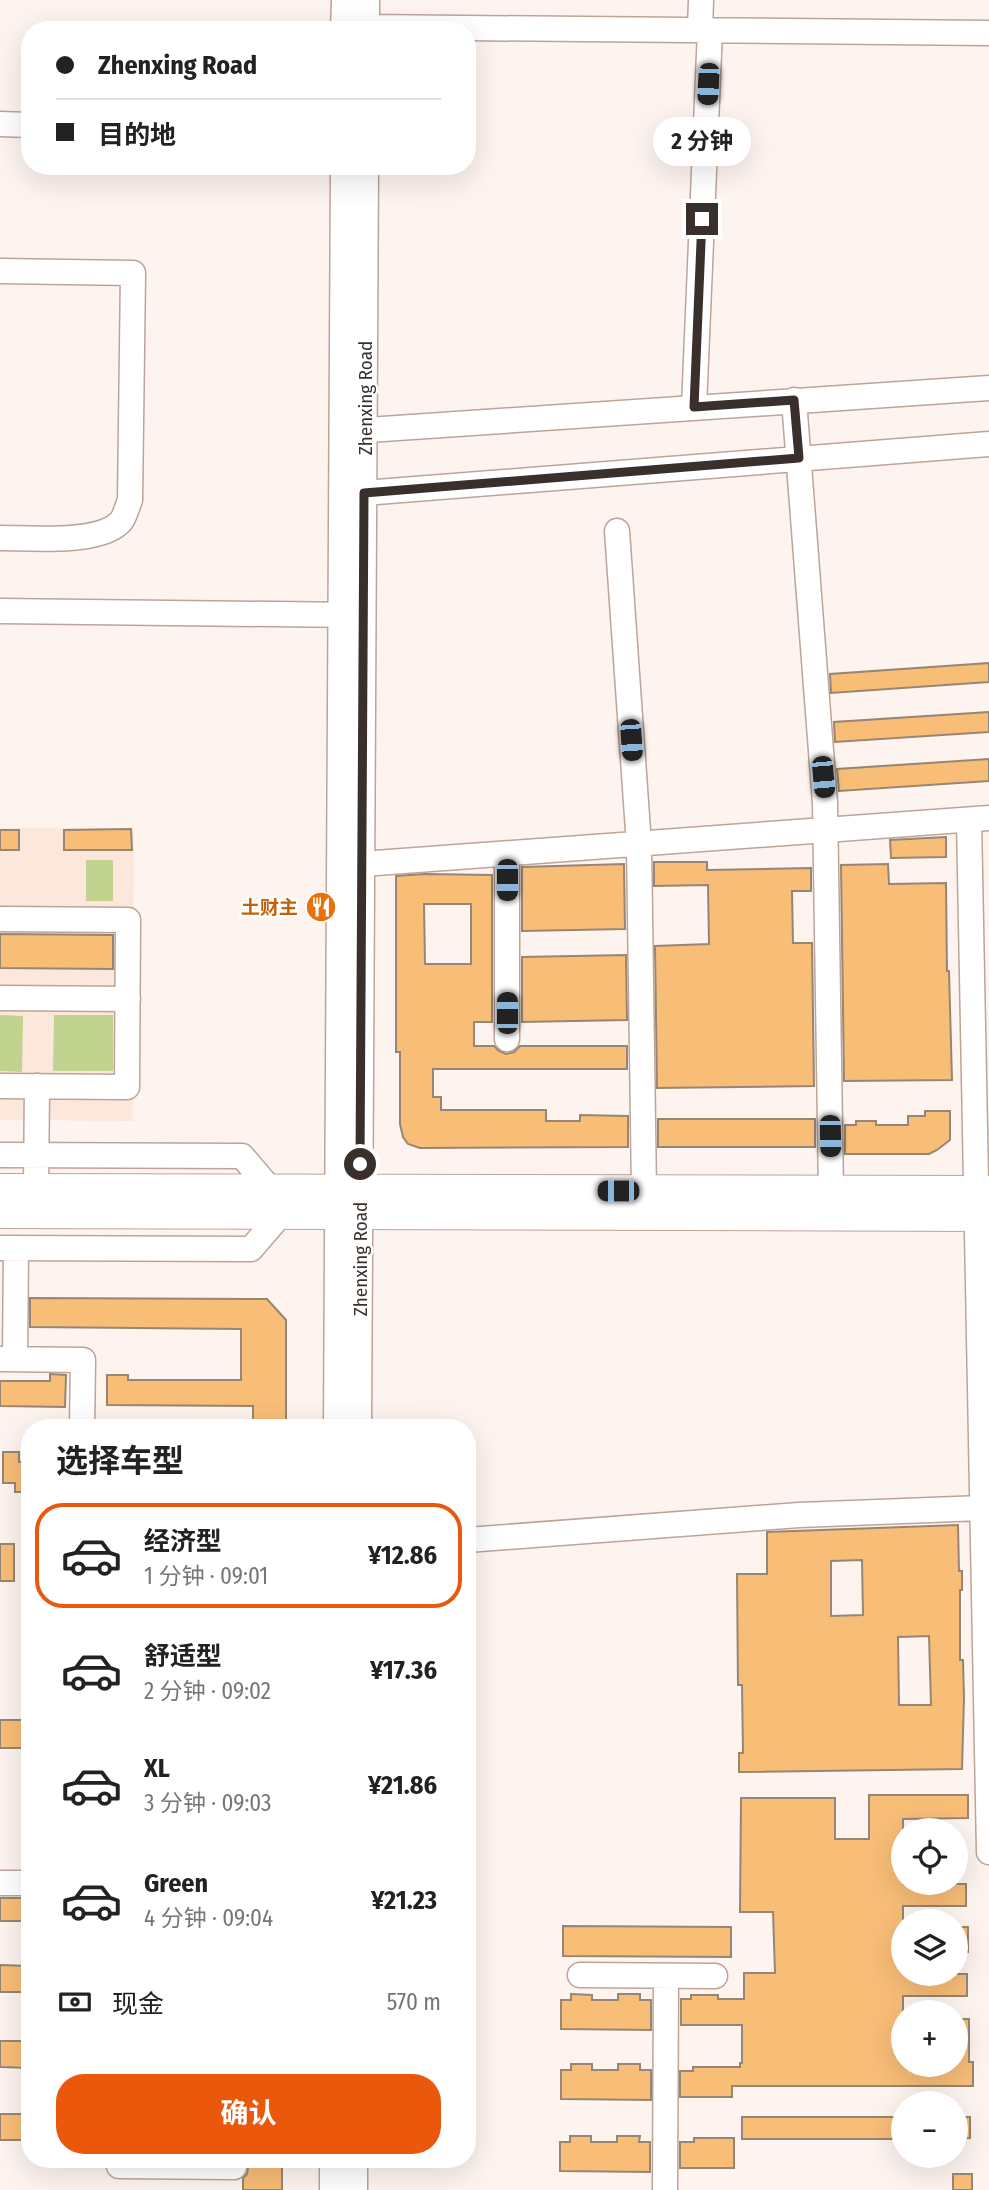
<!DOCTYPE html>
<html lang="zh">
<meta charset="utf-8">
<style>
:root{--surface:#fff;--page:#f2f2f2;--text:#222;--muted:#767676;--line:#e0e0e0;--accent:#ea580c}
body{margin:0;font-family:"Fira Sans Condensed","Noto Sans SC",sans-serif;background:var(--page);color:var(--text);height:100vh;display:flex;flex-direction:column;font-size:26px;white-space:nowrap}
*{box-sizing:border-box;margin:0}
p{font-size:23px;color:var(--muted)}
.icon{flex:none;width:38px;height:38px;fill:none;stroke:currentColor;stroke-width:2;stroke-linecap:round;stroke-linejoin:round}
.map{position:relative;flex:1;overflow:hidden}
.sheet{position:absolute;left:21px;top:1419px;width:455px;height:749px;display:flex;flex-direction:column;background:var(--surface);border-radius:28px;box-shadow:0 7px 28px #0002}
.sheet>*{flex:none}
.banner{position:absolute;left:21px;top:21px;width:455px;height:154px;border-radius:28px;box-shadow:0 7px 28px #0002;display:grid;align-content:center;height:154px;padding:0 35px;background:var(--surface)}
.buttons{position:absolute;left:891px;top:1818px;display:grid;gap:14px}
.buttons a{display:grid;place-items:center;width:77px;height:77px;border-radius:50%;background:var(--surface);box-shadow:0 7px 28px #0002;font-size:35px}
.end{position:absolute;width:32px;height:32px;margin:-16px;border:9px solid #3a302b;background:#fff;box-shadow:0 0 0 4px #fff}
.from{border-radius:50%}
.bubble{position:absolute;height:49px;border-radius:24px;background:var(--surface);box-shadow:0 7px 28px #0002;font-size:23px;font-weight:700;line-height:49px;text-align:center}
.car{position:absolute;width:21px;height:42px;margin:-21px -10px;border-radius:9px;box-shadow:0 0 5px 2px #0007;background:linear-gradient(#222 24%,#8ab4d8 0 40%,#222 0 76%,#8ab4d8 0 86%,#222 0)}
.banner b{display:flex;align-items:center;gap:24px;height:66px;font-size:26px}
.banner b+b{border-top:2px solid var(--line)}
.banner i{width:18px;height:18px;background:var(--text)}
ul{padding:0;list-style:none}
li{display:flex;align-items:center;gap:21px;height:105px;margin:0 14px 10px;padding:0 21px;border:4px solid transparent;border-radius:28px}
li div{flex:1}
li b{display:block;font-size:26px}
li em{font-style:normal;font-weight:700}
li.active{border-color:var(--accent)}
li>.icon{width:63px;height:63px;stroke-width:1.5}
h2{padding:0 35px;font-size:32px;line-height:84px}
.pay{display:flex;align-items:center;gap:18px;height:77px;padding:0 35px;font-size:26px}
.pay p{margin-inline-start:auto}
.primary-button{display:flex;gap:14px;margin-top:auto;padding:14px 35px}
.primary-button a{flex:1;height:80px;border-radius:28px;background:var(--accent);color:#fff;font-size:28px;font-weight:700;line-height:80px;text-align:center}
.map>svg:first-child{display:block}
</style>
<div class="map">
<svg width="989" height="2190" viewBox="0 0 989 2190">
<rect width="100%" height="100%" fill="#fef4ef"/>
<path fill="#fce7dd" d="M0,828H134L133,1121L0,1120Z"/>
<path fill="#c2d28f" d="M86,860H113V901H86Z
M0,1015L23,1016L22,1072L0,1071Z
M54,1015H113V1071H53Z"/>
<path fill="#f8bd77" stroke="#968673" stroke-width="2" fill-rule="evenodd" d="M989,663V682L831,693L830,674Z
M989,712V732L835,742L834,722Z
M989,759V781L839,791L837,769Z
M131,829L132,850H64V830Z
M0,830H19V850H0Z
M946,837V857L891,858L890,840Z
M654,862H707V870L811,868V891H792L793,943H812L814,1086L657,1088L655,946L709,944L708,885L654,886Z
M624,864L625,929L522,931V867Z
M888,864L889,884L946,883L947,971H949L952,1080L844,1081L841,865Z
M424,874L492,875V1022H474V1046H494L499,1051L506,1054L514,1052L520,1046H627V1069H433V1097H441V1110H546V1121H580V1115L628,1116V1147L420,1148L408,1144L403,1137L400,1124V1052H396V876ZM424,904H471V964H425Z
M0,934L113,935V969L0,968Z
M626,955L627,1020L522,1022V957Z
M925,1111H950V1140L937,1150L929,1154H845V1125H856V1121H876V1125H908V1116H925Z
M658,1119H815V1147H658Z
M30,1298L267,1299L286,1320V1428H253V1406L107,1405V1375H128V1380H241V1329L30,1327Z
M50,1374L66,1375L65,1407L0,1406V1381H50Z
M3,1452H19V1462H30V1492H15V1483H3Z
M958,1525L959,1571H962V1590H960V1660H963L964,1698L962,1769L739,1772V1753H743L742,1685H738L737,1574H767V1532ZM862,1560L863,1615L831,1616V1561ZM929,1636L931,1705H899L898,1637Z
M0,1544H14V1581H0Z
M0,1720H30V1748H0Z
M869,1795H968V1818L903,1819V1884H966V1906H903V1974H967V1996H903V2065H956V2019H969V2062H973V2086H732V2097H680V2071H693V2067H740V2063H742V2025H681V1999H691V1995H718V1999H744V1973H775L773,1912H740L741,1798H835V1839H869Z
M0,1898H30V1921H0Z
M563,1926L731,1927V1957L563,1956Z
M956,1927H968V1952H956Z
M0,1965L30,1966V1992H0Z
M571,1994L592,1995V2000H618V1994H640V2000H651V2030L561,2029V2000H571Z
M0,2041H30V2068L0,2067Z
M571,2064H592V2070H618V2064H640V2070H651V2100L561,2099V2070H571Z
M0,2114H30V2140H0Z
M742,2117H903V2139H742Z
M956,2117H970V2138L956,2139Z
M570,2136H591V2142H617V2136H640L639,2142H650V2172L560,2171V2142H570Z
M694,2138H734V2168H680V2142H694Z
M249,2160H282V2190H243V2178L247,2174Z
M953,2174H972V2190H953Z"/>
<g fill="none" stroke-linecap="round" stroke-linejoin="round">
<g stroke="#bda498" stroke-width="27">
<path id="minor" d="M367,27L989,33
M343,30L344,0
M367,30V0
M700,30L701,0
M0,124L30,125
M0,271L133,273L130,500C127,507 124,520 118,524C95,544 30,538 0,538
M794,400L825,803L831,1192
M694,407L710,30
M368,430L989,388
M364,493L989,444
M617,531L639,845L644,1191
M0,611L356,615
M969,820L989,1852
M507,854V1039
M362,864L989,818
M0,919L128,920L127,1087L0,1086
M0,998L128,999
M0,1155L242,1156L271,1190
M36,1190L37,1086
M0,1248L251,1249L282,1213
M0,1359L83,1360L82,1428
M15,1359L16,1248
M336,1428L343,166
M359,1428L366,166
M467,1540L799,1515L982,1508
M0,1883H30
M580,1975L715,1976
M119,2166L234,2167V2160
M332,2190V2160
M355,2190V2160
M665,2190L666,1976"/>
</g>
<g stroke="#bda498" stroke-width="34">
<path id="major" d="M0,1190L989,1192
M0,1212L989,1215"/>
</g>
<use href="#minor" stroke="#fff" stroke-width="24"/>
<use href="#major" stroke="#fff" stroke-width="32"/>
</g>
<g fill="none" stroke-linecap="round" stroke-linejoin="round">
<path stroke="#3a302b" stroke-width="9" d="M360,1164L364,493L799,458L794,400L694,407L702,219"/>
</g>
<defs>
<g id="restaurant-disc" transform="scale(1.575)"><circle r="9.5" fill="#e8710a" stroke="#fff"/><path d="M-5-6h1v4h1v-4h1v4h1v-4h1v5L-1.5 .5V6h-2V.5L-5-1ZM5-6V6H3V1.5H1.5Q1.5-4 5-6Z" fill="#fff"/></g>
</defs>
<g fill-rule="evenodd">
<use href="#restaurant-disc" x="321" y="907"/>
</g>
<g text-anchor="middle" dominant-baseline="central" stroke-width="5" stroke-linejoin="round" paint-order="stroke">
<g font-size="19" fill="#3a302b" stroke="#fff">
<text transform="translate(365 398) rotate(-90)">Zhenxing Road</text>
<text transform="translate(360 1259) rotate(-90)">Zhenxing Road</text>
</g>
<g font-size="19" font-weight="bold" fill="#c56008" stroke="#fff" text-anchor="end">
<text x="298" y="907">土财主</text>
</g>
</g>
</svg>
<div class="buttons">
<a><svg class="icon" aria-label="locate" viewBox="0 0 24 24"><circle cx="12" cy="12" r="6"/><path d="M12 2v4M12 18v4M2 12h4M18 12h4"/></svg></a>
<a><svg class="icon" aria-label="layers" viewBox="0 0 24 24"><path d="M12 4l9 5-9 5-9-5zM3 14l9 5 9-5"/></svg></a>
<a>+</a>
<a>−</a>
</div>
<i class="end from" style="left:360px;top:1164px"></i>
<i class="end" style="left:702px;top:219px"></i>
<div class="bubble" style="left:653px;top:117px;width:98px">2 分钟</div>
<i class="car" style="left:708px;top:84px;rotate:183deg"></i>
<i class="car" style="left:631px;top:740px;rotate:176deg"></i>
<i class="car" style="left:823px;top:777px;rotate:175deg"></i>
<i class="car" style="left:507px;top:880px;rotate:180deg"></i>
<i class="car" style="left:507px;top:1013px;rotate:0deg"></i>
<i class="car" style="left:830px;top:1136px;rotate:179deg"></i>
<i class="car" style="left:618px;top:1191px;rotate:270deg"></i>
<div class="banner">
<b><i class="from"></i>Zhenxing Road</b>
<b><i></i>目的地</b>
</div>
<section class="sheet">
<h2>选择车型</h2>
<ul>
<li class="active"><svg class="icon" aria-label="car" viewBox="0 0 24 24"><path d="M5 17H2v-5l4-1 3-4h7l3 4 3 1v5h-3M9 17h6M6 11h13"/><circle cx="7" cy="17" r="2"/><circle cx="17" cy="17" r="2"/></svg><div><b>经济型</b><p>1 分钟 · 09:01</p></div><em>¥12.86</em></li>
<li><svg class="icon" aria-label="car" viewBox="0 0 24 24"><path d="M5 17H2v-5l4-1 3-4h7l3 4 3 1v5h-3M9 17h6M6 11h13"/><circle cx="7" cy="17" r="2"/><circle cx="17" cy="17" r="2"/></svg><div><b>舒适型</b><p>2 分钟 · 09:02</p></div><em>¥17.36</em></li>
<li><svg class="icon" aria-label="car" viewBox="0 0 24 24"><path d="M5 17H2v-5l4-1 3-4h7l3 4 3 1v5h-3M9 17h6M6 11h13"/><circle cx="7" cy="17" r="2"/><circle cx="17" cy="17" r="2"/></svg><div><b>XL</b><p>3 分钟 · 09:03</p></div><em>¥21.86</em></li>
<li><svg class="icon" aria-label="car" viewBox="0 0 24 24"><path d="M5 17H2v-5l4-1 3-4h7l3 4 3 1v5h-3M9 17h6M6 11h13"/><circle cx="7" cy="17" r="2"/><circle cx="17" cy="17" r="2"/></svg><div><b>Green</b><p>4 分钟 · 09:04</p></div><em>¥21.23</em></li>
</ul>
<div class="pay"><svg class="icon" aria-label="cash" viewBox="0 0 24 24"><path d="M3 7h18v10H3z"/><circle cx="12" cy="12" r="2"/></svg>现金<p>570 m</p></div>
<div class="primary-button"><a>确认</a></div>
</section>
</div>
